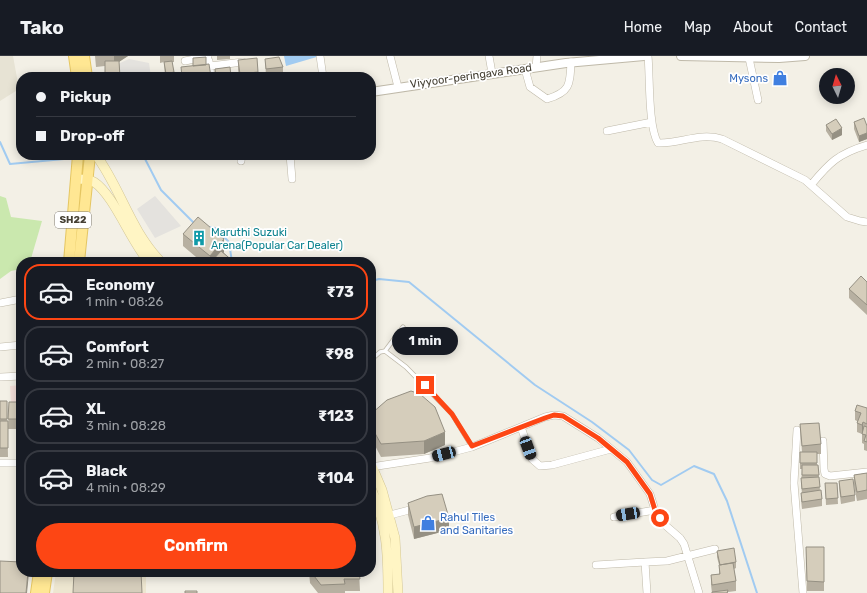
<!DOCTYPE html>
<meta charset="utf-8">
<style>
:root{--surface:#171b24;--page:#242831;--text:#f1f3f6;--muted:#9ea1a6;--line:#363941;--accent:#fd4614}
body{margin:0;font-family:Rubik,sans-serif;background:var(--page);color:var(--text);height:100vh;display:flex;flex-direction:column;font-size:15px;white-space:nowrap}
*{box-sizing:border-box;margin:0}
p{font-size:13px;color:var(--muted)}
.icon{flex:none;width:22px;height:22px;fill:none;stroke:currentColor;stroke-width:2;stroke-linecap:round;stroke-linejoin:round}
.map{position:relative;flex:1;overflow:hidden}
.side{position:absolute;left:16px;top:201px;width:360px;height:320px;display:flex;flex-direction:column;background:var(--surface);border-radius:16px;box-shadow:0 2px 10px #0003}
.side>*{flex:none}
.banner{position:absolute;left:16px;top:16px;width:360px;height:88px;border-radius:16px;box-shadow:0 2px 10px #0003;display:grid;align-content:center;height:88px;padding:0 20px;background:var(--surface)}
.needle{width:26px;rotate:355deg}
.controls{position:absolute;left:819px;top:12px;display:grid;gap:8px}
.controls a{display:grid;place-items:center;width:36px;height:36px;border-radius:50%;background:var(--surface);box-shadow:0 2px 10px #0003;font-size:20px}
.end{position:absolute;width:18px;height:18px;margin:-9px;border:5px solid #fd4614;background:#fff;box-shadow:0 0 0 2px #fff}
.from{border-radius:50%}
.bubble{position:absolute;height:28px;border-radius:14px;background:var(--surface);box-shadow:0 2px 10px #0003;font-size:13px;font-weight:700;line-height:28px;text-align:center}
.car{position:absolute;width:12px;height:24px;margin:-12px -6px;border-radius:5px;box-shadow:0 0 3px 1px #0007;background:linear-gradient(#222 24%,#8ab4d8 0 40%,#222 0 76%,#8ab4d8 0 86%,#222 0)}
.banner b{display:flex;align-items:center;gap:14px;height:38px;font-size:15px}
.banner b+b{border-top:1px solid var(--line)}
.banner i{width:10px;height:10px;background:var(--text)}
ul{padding:7px 0 0;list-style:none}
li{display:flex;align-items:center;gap:12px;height:56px;margin:0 8px 6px;padding:0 12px;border:2px solid var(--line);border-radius:16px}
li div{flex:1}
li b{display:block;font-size:15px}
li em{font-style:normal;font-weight:700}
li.on{border-color:var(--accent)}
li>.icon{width:36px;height:36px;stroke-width:1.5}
.action{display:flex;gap:8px;margin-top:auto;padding:8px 20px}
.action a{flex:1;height:46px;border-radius:24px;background:var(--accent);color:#fff;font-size:16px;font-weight:700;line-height:46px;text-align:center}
header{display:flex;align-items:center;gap:24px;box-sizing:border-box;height:56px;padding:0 20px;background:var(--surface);border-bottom:1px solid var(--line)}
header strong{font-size:19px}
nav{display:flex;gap:22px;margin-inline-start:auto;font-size:14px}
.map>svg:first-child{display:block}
</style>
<header>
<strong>Tako</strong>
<nav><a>Home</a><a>Map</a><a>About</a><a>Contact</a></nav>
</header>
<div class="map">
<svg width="867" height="537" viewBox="0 0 867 537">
<rect width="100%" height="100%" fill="#f3f0e6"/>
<path fill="#e7e3d4" d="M0,0H13L19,33L0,45Z"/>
<path fill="#ede6d0" d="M56,516H146V537H53Z"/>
<path fill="#f4dfd9" d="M21,329V347L11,348L10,330Z"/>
<path fill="#cae8ae" d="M0,140L6,142L11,161L42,165L30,206H21V213L11,215L0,223Z"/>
<path fill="#e4e2de" d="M129,3L149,7L151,21H146L141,18V21H120V7Z
M155,140L181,170L155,182L137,153Z"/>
<path fill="#a1cbf1" d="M284,0H320L286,10Z"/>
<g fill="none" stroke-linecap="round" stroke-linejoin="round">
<path stroke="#a1cbf1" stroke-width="2" d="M0,86L10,108L75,102
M143,99L161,134L194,167
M99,100L106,99
M208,171L215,172L229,186L232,206
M371,225L379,223L409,226L535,329L592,366L629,394L652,424L661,429L694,410L714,418L727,445L757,537"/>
<g stroke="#bfb9a9" stroke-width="5">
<path id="service" d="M385,295L403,271
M371,304L380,296L385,295L406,311L452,358L472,391"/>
</g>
<g stroke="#bfb9a9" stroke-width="8">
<path id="minor" d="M320,0L323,21
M390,0L398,31
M489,0L492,17
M648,0C650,20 648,71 658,87C680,88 699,76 722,83L805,124L847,161L860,165L867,166
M749,2L758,44
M185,5L208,0
M209,5L211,21
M210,10L243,6
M536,11L537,0
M525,13L530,31L547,43C570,36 570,29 571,6
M607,75L652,66
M290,99L292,123
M241,105L242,99
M811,129C829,107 839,97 867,89
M0,247L21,243
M0,291L21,289
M1,321L21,320
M521,371L532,403L540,410L552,409L611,393
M797,374L794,427L803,537
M823,385L824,413L825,418L830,420L867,416
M0,407H21
M371,411L430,402L472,391L545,361L554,359L563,360L598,382L627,406L650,438L655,454L665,469L680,482L684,488L699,537
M390,459L417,452
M614,461L655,454
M596,509L645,506
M647,537L645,506L667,505L715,493"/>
</g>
<g stroke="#bfb9a9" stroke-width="10">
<path id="tertiary" d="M681,0L779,2L805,0
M371,36L566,7L644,0"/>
</g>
<g stroke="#d4c795" stroke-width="10">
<path id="secondary" d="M96,99C121,133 130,174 161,206
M76,123C82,123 89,123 94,126C114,139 131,186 149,206
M371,408L382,434L395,482L398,537
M371,432C387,469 388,497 388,537"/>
</g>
<g stroke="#e5c662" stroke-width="12">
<path id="primary" d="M74,0L77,21
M84,0L87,21
M69,206L78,99
M79,206L90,99
M36,537L39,516
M44,537L47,516"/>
</g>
<use href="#service" stroke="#fff" stroke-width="3.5"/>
<use href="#minor" stroke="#fff" stroke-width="7"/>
<use href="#tertiary" stroke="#fff" stroke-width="8"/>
<use href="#secondary" stroke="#fff5c4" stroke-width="9"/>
<use href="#primary" stroke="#ffe793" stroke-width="10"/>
</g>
<path fill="#b7b0a1" d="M95,0H128L119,6L120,21H105V10L96,11Z
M160,0H174V6H172L174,21H165L164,6L160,7Z
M217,0H230V3L217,4Z
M265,3L283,11V18L266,20Z
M238,4L258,16V21H239L238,14Z
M854,66L867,70V83L859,86L854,73Z
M826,69L842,79L832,84L826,75Z
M183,178L224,196V197L234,206H202L183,190Z
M867,226V259L849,242V233Z
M0,345H7L8,401H0Z
M9,346H21V373H8Z
M867,352V395L864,394V388L862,387V378L857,376V365L855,364V355Z
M800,368L821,388V398H817V409H818L820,435L822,443V450L802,453L801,444V437H802L801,429L802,413H800V396H802Z
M371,370L445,389L424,398L381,401L371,382Z
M867,417V443L857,445L854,429V419Z
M839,425L855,439V445L841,448L839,432Z
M825,427H837L838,448L826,449Z
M408,447L449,474L414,483L408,459Z
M806,491H824V535H807Z
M717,495L736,506V512L734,513L736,525V535L728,536V537H712L711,529V519L719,518V509L717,501Z
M309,516H359L360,535H345V537H318L310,527Z"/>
<path fill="#959083" d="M114,0H128L114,9Z
M842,72V79L832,84V78Z
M867,77V83L859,86V80Z
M224,183V196L216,206H210V200Z
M863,366V376L862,378V369Z
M445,376V389L424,398V385Z
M449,462V474L414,483V471Z
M28,516H29L27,537H26Z"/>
<path fill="#d5cdbb" stroke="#959083" d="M206,1V9L193,10V2Z
M279,1L283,11L266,13L265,3Z
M257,2L258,16L240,18L238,4Z
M105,5H119L120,21H105Z
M172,5L174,16L166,18L164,6Z
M209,8L211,21H182L181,11Z
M230,11L231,21H216L215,13Z
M864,62L867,70V77L859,80L854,66Z
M836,63L842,72L832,78L826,69Z
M198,161L224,183L210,200L183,178Z
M221,195L234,206H225L221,203L218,206H211Z
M861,220L867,226V249L849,233Z
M411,335L420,338L435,351L445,376L424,385L381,388L371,370V358L387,344Z
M0,345H7V363H0Z
M9,346H21V363H8Z
M857,349L867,352V368L863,366L862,369L857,367L861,357L855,355Z
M0,365H8V392H0Z
M819,367L821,388L802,390L800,368Z
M864,370L867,371V386L864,385L866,379L862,378Z
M800,396H817V407H800Z
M802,409H818L819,419H802Z
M867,417V434L857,436L854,419Z
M819,421L820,431L802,433L801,422Z
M853,423L855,439L841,441L839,425Z
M825,427H837L838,442L826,443Z
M821,434L822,443L802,446L801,437Z
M442,438L449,462L414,471L408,447L427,440Z
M806,491H824V526L807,525Z
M734,492L736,506L720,509L717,495Z
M0,505L21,506V516H28L26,537H0Z
M733,507L736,525L712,529L711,519L720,518L719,509Z
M74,516H141L142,537H73Z
M311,516H359L360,523H344L345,528L321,529Z
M728,534L727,537H712V536Z
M185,535H197V537H185Z"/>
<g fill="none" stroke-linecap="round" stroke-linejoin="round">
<path stroke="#fd4614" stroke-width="5" d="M425,329L452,358L472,390L545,362L554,359L563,360L598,382L627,406L650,438L655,454L660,462"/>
</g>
<defs>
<g id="shop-bare" transform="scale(1.2)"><path d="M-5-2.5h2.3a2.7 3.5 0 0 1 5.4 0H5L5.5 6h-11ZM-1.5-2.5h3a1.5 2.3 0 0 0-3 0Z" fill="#3f7fe0" stroke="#fff" stroke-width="2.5" paint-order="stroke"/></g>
<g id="building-bare" transform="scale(1.2)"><path d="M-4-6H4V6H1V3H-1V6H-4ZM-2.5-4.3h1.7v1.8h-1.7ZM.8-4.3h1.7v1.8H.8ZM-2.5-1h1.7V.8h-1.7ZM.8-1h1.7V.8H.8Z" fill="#0f9aa8" stroke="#fff" stroke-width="2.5" paint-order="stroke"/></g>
</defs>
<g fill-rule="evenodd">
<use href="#shop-bare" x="780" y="22"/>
<use href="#building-bare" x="199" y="182"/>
<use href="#shop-bare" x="428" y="467"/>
</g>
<g text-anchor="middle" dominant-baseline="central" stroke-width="3.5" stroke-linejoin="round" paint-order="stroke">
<rect fill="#fff" stroke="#7e7a72" stroke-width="1" x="55" y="156" width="36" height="16" rx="3"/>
<g font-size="10" font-weight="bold" fill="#464135">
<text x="73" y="164">SH22</text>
</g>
<g font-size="11" fill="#464135" stroke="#fff">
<text transform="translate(471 20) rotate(-8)">Viyyoor-peringava Road</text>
</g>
<g font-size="11" fill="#366cbe" stroke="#fff" text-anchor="end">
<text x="768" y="22">Mysons</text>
<text x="440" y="461" text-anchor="start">Rahul Tiles<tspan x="440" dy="13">and Sanitaries</tspan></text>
</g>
<g font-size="11" fill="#0d838f" stroke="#fff" text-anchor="start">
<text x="211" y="176">Maruthi Suzuki<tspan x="211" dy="13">Arena(Popular Car Dealer)</tspan></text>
</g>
</g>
</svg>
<div class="controls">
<a><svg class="needle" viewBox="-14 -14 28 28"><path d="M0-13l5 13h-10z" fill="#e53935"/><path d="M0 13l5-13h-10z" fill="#9ea1a6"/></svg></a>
</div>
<i class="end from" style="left:660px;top:462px"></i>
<i class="end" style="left:425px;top:329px"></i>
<div class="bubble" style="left:392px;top:271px;width:66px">1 min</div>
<i class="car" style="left:528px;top:392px;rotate:160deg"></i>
<i class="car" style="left:444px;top:398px;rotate:255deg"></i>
<i class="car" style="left:628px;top:458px;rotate:261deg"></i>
<div class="banner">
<b><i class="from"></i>Pickup</b>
<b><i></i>Drop-off</b>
</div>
<section class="side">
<ul>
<li class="on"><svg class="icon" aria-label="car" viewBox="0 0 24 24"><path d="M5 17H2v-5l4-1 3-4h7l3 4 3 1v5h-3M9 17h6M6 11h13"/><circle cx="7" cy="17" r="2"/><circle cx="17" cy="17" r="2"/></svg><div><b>Economy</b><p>1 min · 08:26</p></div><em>₹73</em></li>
<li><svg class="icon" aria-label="car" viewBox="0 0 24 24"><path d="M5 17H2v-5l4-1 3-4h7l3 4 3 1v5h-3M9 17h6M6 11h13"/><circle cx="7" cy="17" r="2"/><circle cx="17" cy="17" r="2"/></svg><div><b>Comfort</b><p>2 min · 08:27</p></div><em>₹98</em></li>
<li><svg class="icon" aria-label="car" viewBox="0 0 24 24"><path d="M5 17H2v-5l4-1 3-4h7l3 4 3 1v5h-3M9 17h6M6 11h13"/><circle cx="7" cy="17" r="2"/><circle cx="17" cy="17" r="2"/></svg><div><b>XL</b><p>3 min · 08:28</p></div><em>₹123</em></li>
<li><svg class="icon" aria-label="car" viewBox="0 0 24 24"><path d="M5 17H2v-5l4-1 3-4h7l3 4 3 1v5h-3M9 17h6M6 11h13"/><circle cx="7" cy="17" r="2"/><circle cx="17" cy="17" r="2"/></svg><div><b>Black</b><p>4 min · 08:29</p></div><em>₹104</em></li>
</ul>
<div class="action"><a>Confirm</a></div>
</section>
</div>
